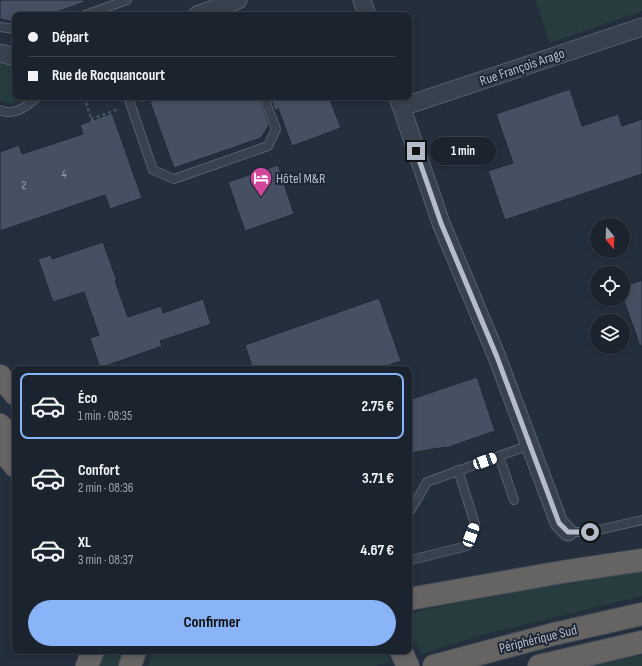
<!DOCTYPE html>
<html lang="fr">
<meta charset="utf-8">
<style>
:root{--surface:#1b232e;--page:#282f3a;--text:#f1f3f6;--muted:#a0a4aa;--line:#39404a;--accent:#8ab4f8}
body{margin:0;font-family:"Sofia Sans Condensed",sans-serif;background:var(--page);color:var(--text);height:100vh;display:flex;flex-direction:column;font-size:15px;white-space:nowrap}
*{box-sizing:border-box;margin:0}
p{font-size:13px;color:var(--muted)}
.icon{flex:none;width:22px;height:22px;fill:none;stroke:currentColor;stroke-width:2;stroke-linecap:round;stroke-linejoin:round}
.map{position:relative;flex:1;overflow:hidden}
.details{position:absolute;left:12px;top:366px;width:400px;height:288px;display:flex;flex-direction:column;background:var(--surface);border-radius:8px;box-shadow:0 2px 6px #0003,0 0 0 1px var(--line)}
.details>*{flex:none}
.top-card{position:absolute;left:12px;top:12px;width:400px;height:88px;border-radius:8px;box-shadow:0 2px 6px #0003,0 0 0 1px var(--line);display:grid;align-content:center;height:88px;padding:0 16px;background:var(--surface)}
.needle{width:26px;rotate:161deg}
.tools{position:absolute;left:590px;top:218px;display:grid;gap:8px}
.tools a{display:grid;place-items:center;width:40px;height:40px;border-radius:50%;background:var(--surface);box-shadow:0 2px 6px #0003,0 0 0 1px var(--line);font-size:20px}
.end{position:absolute;width:18px;height:18px;margin:-9px;border:5px solid #b4bcc9;background:#111;box-shadow:0 0 0 2px #111}
.from{border-radius:50%}
.bubble{position:absolute;height:28px;border-radius:14px;background:var(--surface);box-shadow:0 2px 6px #0003,0 0 0 1px var(--line);font-size:13px;font-weight:700;line-height:28px;text-align:center}
.car{position:absolute;width:12px;height:24px;margin:-12px -6px;border-radius:5px;box-shadow:0 0 3px 1px #0007;background:linear-gradient(#fff 24%,#345 0 40%,#fff 0 76%,#345 0 86%,#fff 0)}
.top-card b{display:flex;align-items:center;gap:14px;height:38px;font-size:15px}
.top-card b+b{border-top:1px solid var(--line)}
.top-card i{width:10px;height:10px;background:var(--text)}
ul{padding:7px 0 0;list-style:none}
li{display:flex;align-items:center;gap:12px;height:66px;margin:0 8px 6px;padding:0 8px;border:2px solid transparent;border-radius:8px}
li div{flex:1}
li b{display:block;font-size:15px}
li em{font-style:normal;font-weight:700}
li.selected{border-color:var(--accent)}
li>.icon{width:36px;height:36px;stroke-width:1.5}
.primary-button{display:flex;gap:8px;margin-top:auto;padding:8px 16px}
.primary-button a{flex:1;height:46px;border-radius:24px;background:var(--accent);color:#111;font-size:16px;font-weight:700;line-height:46px;text-align:center}
.map>svg:first-child{display:block}
</style>
<div class="map">
<svg width="642" height="666" viewBox="0 0 642 666">
<rect width="100%" height="100%" fill="#242f3e"/>
<path fill="#263c3f" d="M535,0H642V11L550,43Z
M0,61L15,65V97H25C17,103 9,105 0,100Z
M642,570V596L482,635L422,654L409,633V615L426,609L571,582Z
M104,651H127L122,666H98Z
M154,651H386L391,661L375,666H148Z
M642,655V666H591Z"/>
<path fill="#455162" stroke="#1f2835" d="M0,0H84L85,2L48,15H15V22L0,19Z
M570,89L582,126L618,114L622,126L642,119V174L505,220L488,171L513,163L496,114Z
M163,97H259L269,125L261,138L174,168L150,102Z
M270,97H329L341,128L292,146L278,108L276,112Z
M112,113L142,198L110,209L105,195L0,231V152L19,145L22,154L83,134L80,125Z
M278,165L294,214L245,231L228,182Z
M103,242L117,281H115L128,317L161,306L163,313L203,299L211,324L160,341L162,346L100,368L90,338L99,335L84,292L53,302L38,259L51,255L52,259Z
M642,280V345L640,346L623,298V287Z
M379,298L401,361L378,369H253L245,345Z
M477,377L495,431L446,448V447L409,453V400Z"/>
<g fill="none" stroke-linecap="round" stroke-linejoin="round">
<g stroke="#565f6c" stroke-width="10">
<path id="service" d="M85,15L127,0
M0,27L15,29
M128,97L153,170L174,179L268,146L276,129L264,97
M0,110C14,117 27,106 37,97
M499,456L514,500
M409,511L412,508L427,482L530,445
M568,532H590L642,520
M409,559L411,560L467,546L475,524L458,470"/>
</g>
<g stroke="#565f6c" stroke-width="19">
<path id="minor" d="M362,0L367,15
M197,15L238,0
M0,53L15,57
M398,97L441,223L497,357L559,523L568,532
M402,107L642,27"/>
</g>
<g stroke="#434c59" stroke-width="24">
<path id="trunk" d="M0,376L15,394
M0,425L15,442
M0,448L15,466
M409,599L562,572L642,560
M401,651L408,666
M87,666L93,651
M130,666L135,651
M434,666L554,634L642,614
M539,666L642,642"/>
</g>
<path stroke="#44595c" stroke-width="2.5" stroke-dasharray="3 3" stroke-linecap="butt" d="M84,97L93,124
M141,101L153,97
M91,119L119,109"/>
<use href="#service" stroke="#38414e" stroke-width="8"/>
<use href="#minor" stroke="#38414e" stroke-width="17"/>
<use href="#trunk" stroke="#656462" stroke-width="22"/>
</g>
<g fill="none" stroke-linecap="round" stroke-linejoin="round">
<path stroke="#b4bcc9" stroke-width="5" d="M416,151L441,223L497,357L559,523L568,532H590"/>
</g>
<defs>
<g id="hotel-pin" transform="scale(1.15)"><path d="M0 17L-7.5 6A9.5 9.5 0 1 1 7.5 6Z" fill="#d1479c" stroke="#1d2633"/><path d="M-6-4.5h1.5V1H6V5H4.5V3h-9V5H-6ZM-4 0a1.8 1.8 0 1 1 3.6 0ZM.5 0V-2.5h3Q6-2.5 6 0Z" fill="#fff"/></g>
</defs>
<g fill-rule="evenodd">
<use href="#hotel-pin" x="261" y="178"/>
</g>
<g text-anchor="middle" dominant-baseline="central" stroke-width="4" stroke-linejoin="round" paint-order="stroke">
<g font-size="12" fill="#98a1af">
<text x="64" y="174">4</text>
<text x="24" y="185">2</text>
</g>
<g font-size="14" fill="#b4bcc9" stroke="#1d2633">
<text transform="translate(522 67) rotate(-19)">Rue François Arago</text>
<text transform="translate(538 639) rotate(-14)">Périphérique Sud</text>
</g>
<g font-size="14" fill="#b4bcc9" stroke="#1d2633" text-anchor="start">
<text x="276" y="178">Hôtel M&amp;R</text>
</g>
</g>
</svg>
<div class="tools">
<a><svg class="needle" viewBox="-14 -14 28 28"><path d="M0-13l5 13h-10z" fill="#e53935"/><path d="M0 13l5-13h-10z" fill="#a0a4aa"/></svg></a>
<a><svg class="icon" aria-label="locate" viewBox="0 0 24 24"><circle cx="12" cy="12" r="6"/><path d="M12 2v4M12 18v4M2 12h4M18 12h4"/></svg></a>
<a><svg class="icon" aria-label="layers" viewBox="0 0 24 24"><path d="M12 4l9 5-9 5-9-5zM3 14l9 5 9-5"/></svg></a>
</div>
<i class="end from" style="left:590px;top:532px"></i>
<i class="end" style="left:416px;top:151px"></i>
<div class="bubble" style="left:430px;top:137px;width:66px">1 min</div>
<i class="car" style="left:485px;top:461px;rotate:70deg"></i>
<i class="car" style="left:471px;top:535px;rotate:20deg"></i>
<div class="top-card">
<b><i class="from"></i>Départ</b>
<b><i></i>Rue de Rocquancourt</b>
</div>
<section class="details">
<ul>
<li class="selected"><svg class="icon" aria-label="car" viewBox="0 0 24 24"><path d="M5 17H2v-5l4-1 3-4h7l3 4 3 1v5h-3M9 17h6M6 11h13"/><circle cx="7" cy="17" r="2"/><circle cx="17" cy="17" r="2"/></svg><div><b>Éco</b><p>1 min · 08:35</p></div><em>2.75 €</em></li>
<li><svg class="icon" aria-label="car" viewBox="0 0 24 24"><path d="M5 17H2v-5l4-1 3-4h7l3 4 3 1v5h-3M9 17h6M6 11h13"/><circle cx="7" cy="17" r="2"/><circle cx="17" cy="17" r="2"/></svg><div><b>Confort</b><p>2 min · 08:36</p></div><em>3.71 €</em></li>
<li><svg class="icon" aria-label="car" viewBox="0 0 24 24"><path d="M5 17H2v-5l4-1 3-4h7l3 4 3 1v5h-3M9 17h6M6 11h13"/><circle cx="7" cy="17" r="2"/><circle cx="17" cy="17" r="2"/></svg><div><b>XL</b><p>3 min · 08:37</p></div><em>4.67 €</em></li>
</ul>
<div class="primary-button"><a>Confirmer</a></div>
</section>
</div>
